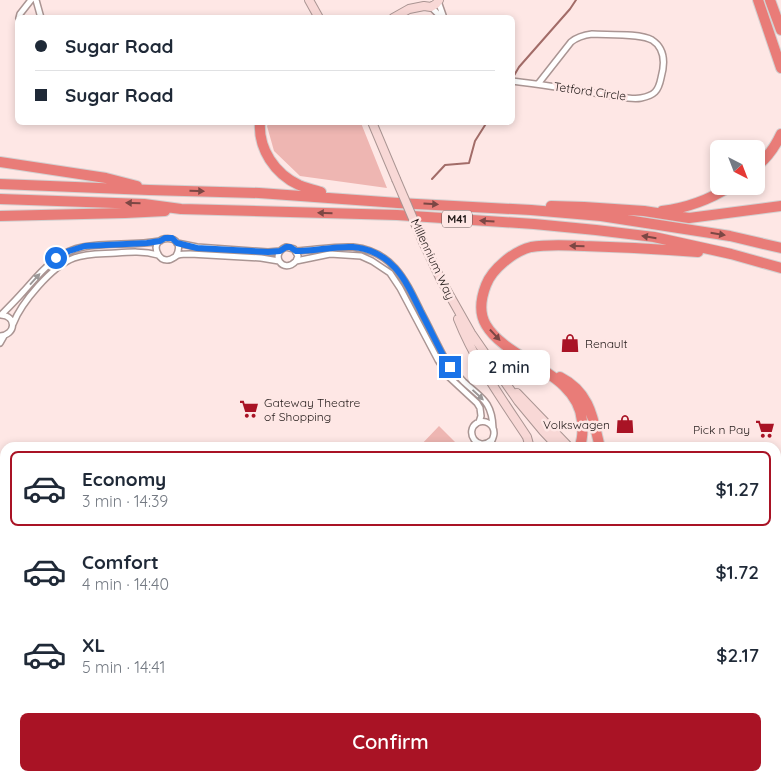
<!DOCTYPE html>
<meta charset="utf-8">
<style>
:root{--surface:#fff;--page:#f6f6f7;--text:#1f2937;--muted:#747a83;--line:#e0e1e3;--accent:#a91325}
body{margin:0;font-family:Quicksand,sans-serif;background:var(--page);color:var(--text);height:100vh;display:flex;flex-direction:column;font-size:19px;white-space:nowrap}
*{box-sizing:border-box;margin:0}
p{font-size:16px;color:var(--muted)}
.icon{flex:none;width:28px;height:28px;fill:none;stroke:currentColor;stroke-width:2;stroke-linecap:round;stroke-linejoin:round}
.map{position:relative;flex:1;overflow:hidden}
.panel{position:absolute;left:0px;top:442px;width:781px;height:339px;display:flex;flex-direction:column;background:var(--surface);border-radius:15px 15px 0 0;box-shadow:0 2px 8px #0003}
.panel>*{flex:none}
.top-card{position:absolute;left:15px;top:15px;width:500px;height:110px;border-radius:8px;box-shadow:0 2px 8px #0003;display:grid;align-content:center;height:110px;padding:0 20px;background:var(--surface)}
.needle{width:32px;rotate:138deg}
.tools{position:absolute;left:710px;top:140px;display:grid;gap:10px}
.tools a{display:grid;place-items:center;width:55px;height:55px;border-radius:8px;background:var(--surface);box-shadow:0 2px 8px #0003;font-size:25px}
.end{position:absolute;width:22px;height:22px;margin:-11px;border:6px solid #1a73e8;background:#fff;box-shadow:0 0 0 2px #fff}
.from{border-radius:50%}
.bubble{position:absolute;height:35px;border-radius:8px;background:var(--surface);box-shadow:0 2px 8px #0003;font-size:16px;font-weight:600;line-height:35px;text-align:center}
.top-card b{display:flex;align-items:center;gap:18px;height:48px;font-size:19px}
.top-card b+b{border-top:1px solid var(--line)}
.top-card i{width:12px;height:12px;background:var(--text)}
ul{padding:9px 0 0;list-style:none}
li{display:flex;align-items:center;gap:15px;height:75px;margin:0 10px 8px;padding:0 10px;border:2px solid transparent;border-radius:8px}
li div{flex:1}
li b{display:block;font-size:19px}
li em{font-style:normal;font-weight:600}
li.current{border-color:var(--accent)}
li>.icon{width:45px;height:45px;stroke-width:1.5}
.cta{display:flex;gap:10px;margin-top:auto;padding:10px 20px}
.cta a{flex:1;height:58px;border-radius:8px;background:var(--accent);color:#fff;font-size:20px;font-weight:600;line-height:58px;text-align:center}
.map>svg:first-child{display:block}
</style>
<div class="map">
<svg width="781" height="781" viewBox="0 0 781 781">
<rect width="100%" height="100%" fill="#fee7e5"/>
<path fill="#f8d9d6" d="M5,530V596H0V531Z"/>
<path fill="#eeb6b2" d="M269,123H361L387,188L300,176L274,151L267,126Z
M439,426L460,447H419Z
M608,776H645L644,781H608Z
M662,776H760V781H661Z"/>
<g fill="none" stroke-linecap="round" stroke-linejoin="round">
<path stroke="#a26c68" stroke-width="2" d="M512,79L519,67L570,9L576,0
M432,179L445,165L469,163L475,141L487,122"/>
<g stroke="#aa9593" stroke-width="8">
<path id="street" d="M36,0L41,18
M438,1L444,18
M431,7L442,18
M19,18L20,14L31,0
M512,81C544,85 576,90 607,95C618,96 631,100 641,98C646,97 652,95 655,92C659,88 660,83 661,78C665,64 666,49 652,40C640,33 607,35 592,34C584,35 577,37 571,42L538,84
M177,243L197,247L268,252L280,251
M296,251C315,250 334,246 353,247C393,251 406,281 421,312C429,327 436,342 444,357C450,366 456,374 464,382C481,398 492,401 493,428
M176,256C189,232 147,234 158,254C160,258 163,260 167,260C172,260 174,257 178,255C182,254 186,254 190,254L261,258L279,261
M296,261L298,256L294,249L286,247C269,254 283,275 296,261L330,254L361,256L372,261L390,273L400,288L438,360L449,377L477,403L480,408L481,416L479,422
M2,314C9,307 16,300 23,292C40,273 56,252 83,247C108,242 134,246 160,241
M13,324C21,303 52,266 74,258C87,253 102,254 116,253C130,252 144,251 158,255
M0,336C16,335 17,316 1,315
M0,343L4,336
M489,448C490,443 494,438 494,433C494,424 485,419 477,423C464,431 477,453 492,440
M0,516L5,519
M776,535H781
M0,604L5,603
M776,646H781
M776,755H781
M144,776V781
M534,776V781
M646,776V781
M655,776V781
M765,776V781"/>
</g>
<g stroke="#aa9593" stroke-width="10">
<path id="secondary" d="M309,0L319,18
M393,18L409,9L424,6L431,7L436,4L439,0
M372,122L396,179
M423,242L441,280L471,333L518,401L543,431L559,448
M458,319C475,362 502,399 527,437L530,448
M517,393L570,448"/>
</g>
<g stroke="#d3d1d1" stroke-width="12">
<path id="highway" d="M758,0L781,68
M770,0L781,30
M260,122C258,149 275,174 299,185C306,188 314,190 321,192
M0,162L106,178L137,186
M756,167C767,158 775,147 781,134
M0,184L149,190L259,193L398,203L531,210L601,216L730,236L781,248
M0,199L144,204L181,209L397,215L534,224L596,230L654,237L731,254L781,268
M551,206L584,207L644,211L689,218L781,206
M662,211C687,208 709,200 731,186
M0,216L125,213L165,211
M560,377C590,392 593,418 600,448
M579,448C583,439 583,430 582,421C578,372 507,361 486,325C478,312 481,298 486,285C492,269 514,251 531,247C548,244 566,245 584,246C622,247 660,249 698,252"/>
</g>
<use href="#street" stroke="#fff" stroke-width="5"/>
<use href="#secondary" stroke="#f8d8d6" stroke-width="8"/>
<use href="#highway" stroke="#e97c78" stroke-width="10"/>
<g stroke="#aa9593" stroke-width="10" stroke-linecap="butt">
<path id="secondary-bridge" d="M396,179L423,242"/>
</g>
<use href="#secondary-bridge" stroke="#f8d8d6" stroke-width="8"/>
</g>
<defs><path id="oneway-solid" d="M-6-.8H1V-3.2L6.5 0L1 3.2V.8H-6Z" transform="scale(1.25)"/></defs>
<g fill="#7c4744">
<use href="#oneway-solid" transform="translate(197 191) rotate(1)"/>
<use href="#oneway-solid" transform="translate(133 203) rotate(-178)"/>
<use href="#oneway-solid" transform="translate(431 204) rotate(3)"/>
<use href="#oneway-solid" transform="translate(325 213) rotate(-178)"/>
<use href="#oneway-solid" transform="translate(487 221) rotate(-176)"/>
<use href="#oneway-solid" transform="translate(718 234) rotate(9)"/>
<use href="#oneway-solid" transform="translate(649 237) rotate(-171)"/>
<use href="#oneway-solid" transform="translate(577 246) rotate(-179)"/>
<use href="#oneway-solid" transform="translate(495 335) rotate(47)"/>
</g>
<g fill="#9c9898">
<use href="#oneway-solid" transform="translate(35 279) rotate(-48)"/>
<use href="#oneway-solid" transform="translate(478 395) rotate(43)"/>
</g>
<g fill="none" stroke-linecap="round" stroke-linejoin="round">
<path stroke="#1a73e8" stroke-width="6" d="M56,258L69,251L85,246L147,243L160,241L165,238H172L177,243L197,248L268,252L280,251L286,247H290L296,251C315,251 334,246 353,247C393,251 406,281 421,312C429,327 436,342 444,357L450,367"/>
</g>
<defs>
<g id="shop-bare" transform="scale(1.5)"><path d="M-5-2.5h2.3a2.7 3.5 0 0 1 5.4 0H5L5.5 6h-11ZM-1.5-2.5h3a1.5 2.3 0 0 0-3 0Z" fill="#a91325" stroke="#fee7e5" stroke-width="2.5" paint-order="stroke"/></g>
<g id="supermarket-bare" transform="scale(1.5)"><path d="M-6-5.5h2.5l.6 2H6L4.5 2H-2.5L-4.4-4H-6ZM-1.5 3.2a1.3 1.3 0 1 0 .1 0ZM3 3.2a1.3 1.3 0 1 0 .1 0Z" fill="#a91325" stroke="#fee7e5" stroke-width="2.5" paint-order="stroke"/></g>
</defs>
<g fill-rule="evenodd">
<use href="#shop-bare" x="570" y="343"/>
<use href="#supermarket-bare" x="249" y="409"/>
<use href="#shop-bare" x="625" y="424"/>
<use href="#supermarket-bare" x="765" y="429"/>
</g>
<g text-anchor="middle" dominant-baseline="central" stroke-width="5" stroke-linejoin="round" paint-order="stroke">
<rect fill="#fee7e5" stroke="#655857" stroke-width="1" x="442" y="210.5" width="30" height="17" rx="4"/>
<g font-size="11" font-weight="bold" fill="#231b1a">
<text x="457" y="219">M41</text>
</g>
<g font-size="12" fill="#231b1a" stroke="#fee7e5">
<text transform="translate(590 91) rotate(8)">Tetford Circle</text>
<text transform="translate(433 259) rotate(65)">Millennium Way</text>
</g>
<g font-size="12" fill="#231b1a" stroke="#fee7e5" text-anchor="start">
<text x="585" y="343">Renault</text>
<text x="264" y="402">Gateway Theatre<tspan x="264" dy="14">of Shopping</tspan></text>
<text x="610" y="424" text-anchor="end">Volkswagen</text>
<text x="750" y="429" text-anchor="end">Pick n Pay</text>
</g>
</g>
</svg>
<div class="tools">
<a><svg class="needle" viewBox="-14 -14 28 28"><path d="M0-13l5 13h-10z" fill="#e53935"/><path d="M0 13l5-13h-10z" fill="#747a83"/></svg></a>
</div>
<i class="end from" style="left:56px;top:258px"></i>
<i class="end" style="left:450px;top:367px"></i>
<div class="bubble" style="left:468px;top:350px;width:82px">2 min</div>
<div class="top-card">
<b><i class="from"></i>Sugar Road</b>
<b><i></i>Sugar Road</b>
</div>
<section class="panel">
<ul>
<li class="current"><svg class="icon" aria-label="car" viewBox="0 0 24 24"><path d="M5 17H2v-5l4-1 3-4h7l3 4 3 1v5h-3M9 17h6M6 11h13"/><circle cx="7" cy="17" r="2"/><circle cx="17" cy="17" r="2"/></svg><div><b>Economy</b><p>3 min · 14:39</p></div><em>$1.27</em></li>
<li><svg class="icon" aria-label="car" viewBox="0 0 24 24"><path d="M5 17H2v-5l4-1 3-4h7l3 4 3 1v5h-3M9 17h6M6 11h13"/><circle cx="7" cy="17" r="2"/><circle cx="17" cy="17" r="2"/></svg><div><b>Comfort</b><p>4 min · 14:40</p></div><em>$1.72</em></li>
<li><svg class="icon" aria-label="car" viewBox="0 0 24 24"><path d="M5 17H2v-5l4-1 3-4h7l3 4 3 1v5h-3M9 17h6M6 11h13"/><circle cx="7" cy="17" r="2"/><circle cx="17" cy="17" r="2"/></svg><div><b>XL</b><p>5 min · 14:41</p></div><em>$2.17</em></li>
</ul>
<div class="cta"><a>Confirm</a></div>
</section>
</div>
